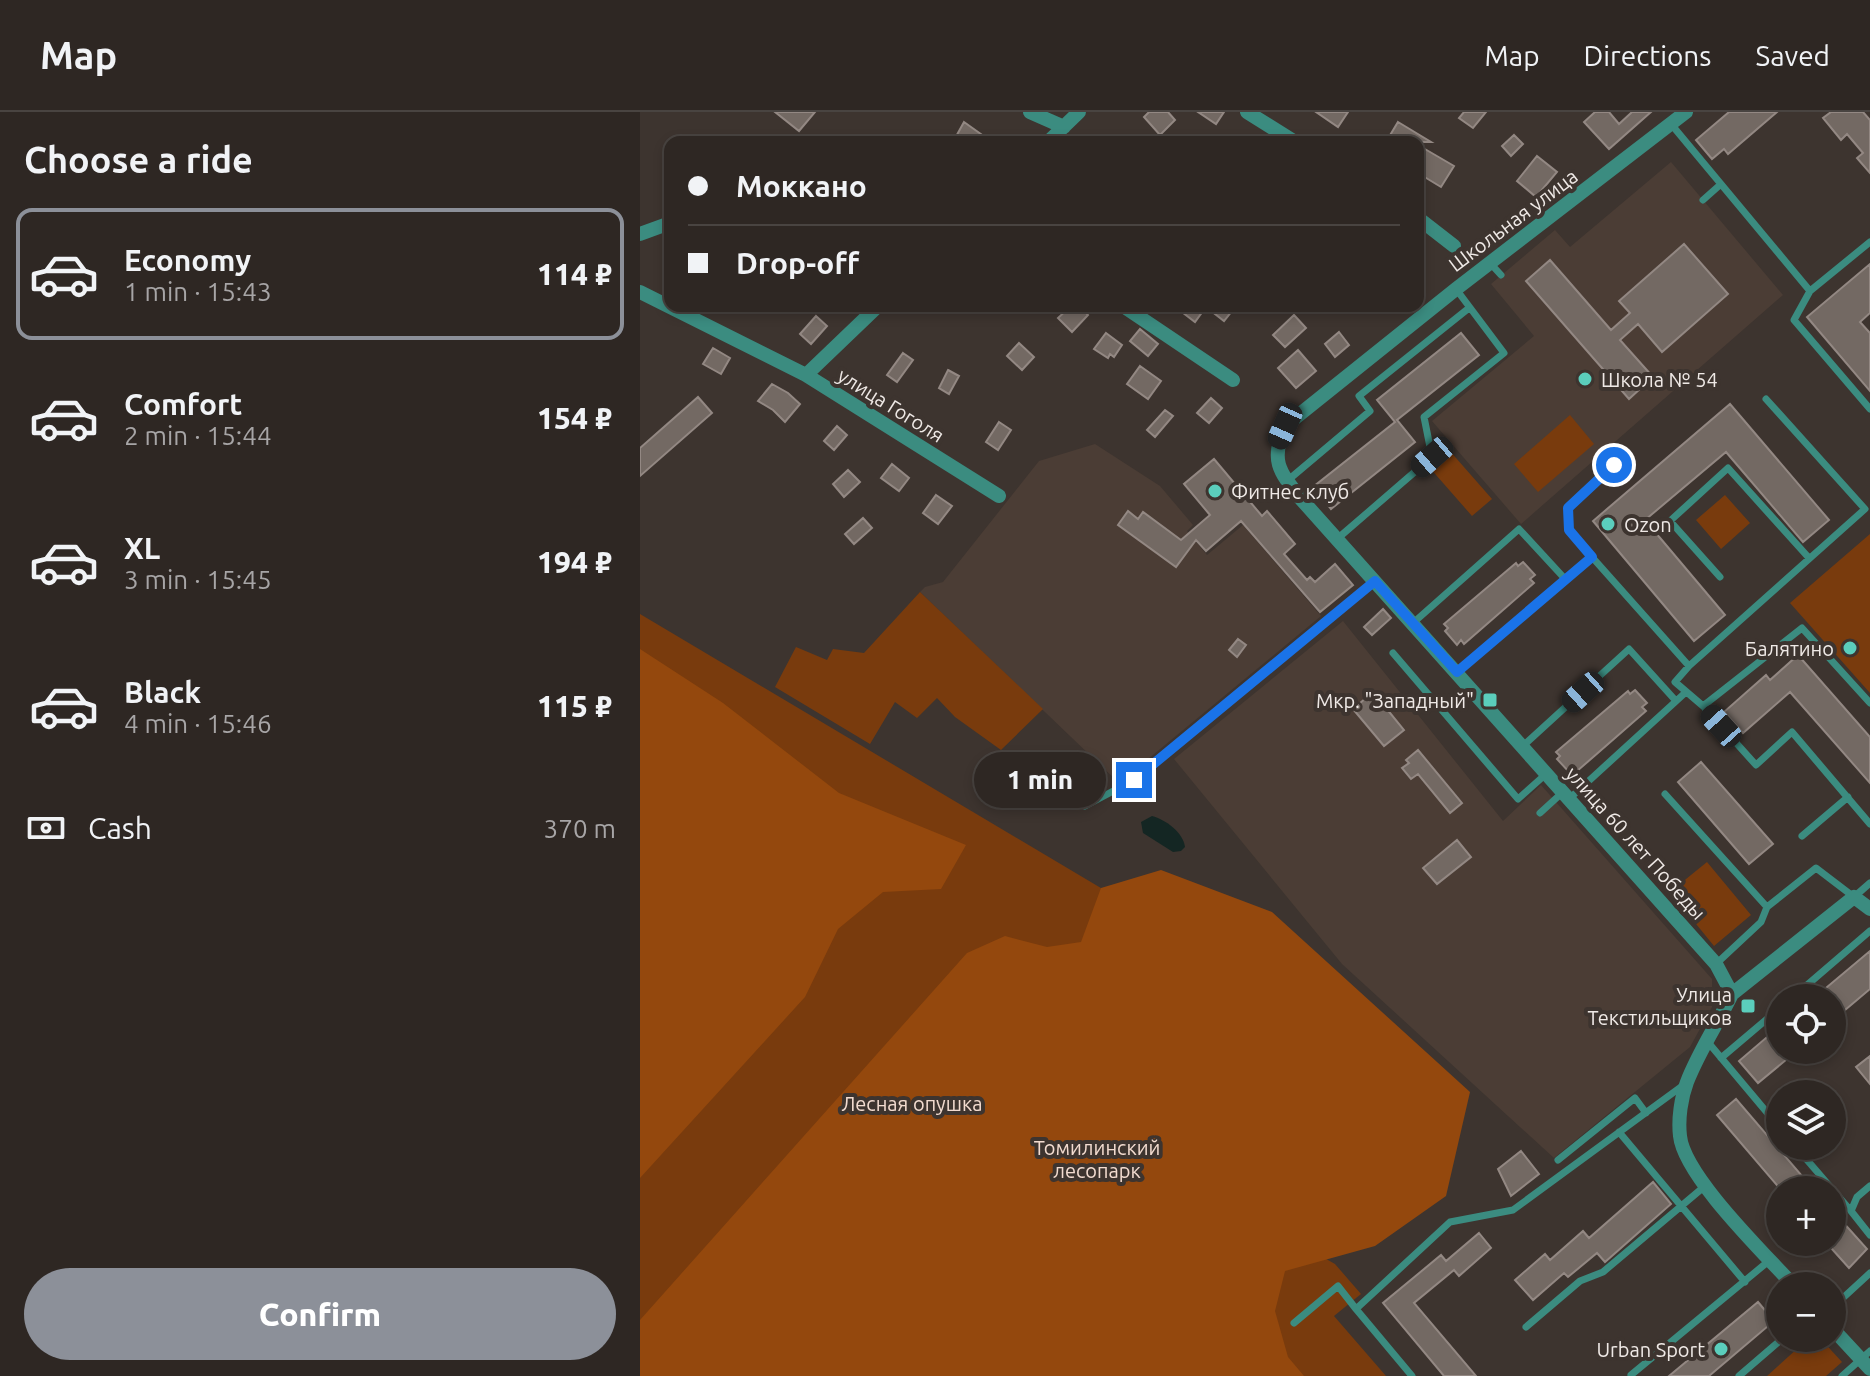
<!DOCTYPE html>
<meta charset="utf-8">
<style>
:root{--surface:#2e2723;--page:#3a3330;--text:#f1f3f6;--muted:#a7a5a6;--line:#494441;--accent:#8c9099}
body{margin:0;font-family:Ubuntu,sans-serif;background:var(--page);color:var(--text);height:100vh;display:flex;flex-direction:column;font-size:30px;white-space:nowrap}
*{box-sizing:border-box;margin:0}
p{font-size:26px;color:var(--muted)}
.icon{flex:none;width:44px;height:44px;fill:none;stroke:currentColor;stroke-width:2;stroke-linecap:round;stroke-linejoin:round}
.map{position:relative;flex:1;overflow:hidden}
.drawer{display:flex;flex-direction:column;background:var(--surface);width:640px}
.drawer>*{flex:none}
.top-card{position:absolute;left:24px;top:24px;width:760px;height:176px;border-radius:16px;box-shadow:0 4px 12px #0003,0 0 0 2px var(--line);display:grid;align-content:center;height:176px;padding:0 24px;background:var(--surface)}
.tools{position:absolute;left:1126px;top:872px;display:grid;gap:16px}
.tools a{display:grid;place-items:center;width:80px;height:80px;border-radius:50%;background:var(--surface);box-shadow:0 4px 12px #0003,0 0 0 2px var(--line);font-size:40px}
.end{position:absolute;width:36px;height:36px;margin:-18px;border:10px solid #1a73e8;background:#fff;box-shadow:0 0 0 4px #fff}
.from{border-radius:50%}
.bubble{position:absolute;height:56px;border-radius:28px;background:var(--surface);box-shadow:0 4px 12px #0003,0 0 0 2px var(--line);font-size:26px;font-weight:800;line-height:56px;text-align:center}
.car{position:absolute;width:24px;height:48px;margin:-24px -12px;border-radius:10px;box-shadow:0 0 6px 2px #0007;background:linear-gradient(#222 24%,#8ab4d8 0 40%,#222 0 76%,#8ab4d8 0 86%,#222 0)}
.top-card b{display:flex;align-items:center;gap:28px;height:76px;font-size:30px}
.top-card b+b{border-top:2px solid var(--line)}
.top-card i{width:20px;height:20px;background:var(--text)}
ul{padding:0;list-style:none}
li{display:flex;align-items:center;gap:24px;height:132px;margin:0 16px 12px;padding:0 8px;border:4px solid transparent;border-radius:16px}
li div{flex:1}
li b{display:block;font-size:30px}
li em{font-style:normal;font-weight:800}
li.active{border-color:var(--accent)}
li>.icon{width:72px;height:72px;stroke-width:1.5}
h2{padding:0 24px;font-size:36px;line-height:96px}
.pay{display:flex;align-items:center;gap:20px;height:88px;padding:0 24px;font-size:30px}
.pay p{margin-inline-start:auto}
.action{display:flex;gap:16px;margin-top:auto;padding:16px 24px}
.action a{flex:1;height:92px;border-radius:48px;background:var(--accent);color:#fff;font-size:32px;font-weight:800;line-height:92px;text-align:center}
header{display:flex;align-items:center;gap:48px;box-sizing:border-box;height:112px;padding:0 40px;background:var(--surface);border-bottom:2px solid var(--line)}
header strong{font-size:38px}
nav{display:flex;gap:44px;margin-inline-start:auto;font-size:28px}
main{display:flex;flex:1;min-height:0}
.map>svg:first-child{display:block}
</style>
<header>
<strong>Map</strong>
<nav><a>Map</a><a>Directions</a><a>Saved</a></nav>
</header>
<main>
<section class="drawer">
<h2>Choose a ride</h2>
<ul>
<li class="active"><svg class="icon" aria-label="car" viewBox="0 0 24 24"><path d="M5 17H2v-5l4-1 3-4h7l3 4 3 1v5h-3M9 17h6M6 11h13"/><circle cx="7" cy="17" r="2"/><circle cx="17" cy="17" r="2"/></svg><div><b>Economy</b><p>1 min · 15:43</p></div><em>114 ₽</em></li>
<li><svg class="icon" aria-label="car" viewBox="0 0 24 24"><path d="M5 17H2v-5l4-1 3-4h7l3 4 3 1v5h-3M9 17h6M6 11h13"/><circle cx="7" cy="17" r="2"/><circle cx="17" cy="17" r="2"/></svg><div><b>Comfort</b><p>2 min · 15:44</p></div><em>154 ₽</em></li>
<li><svg class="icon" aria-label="car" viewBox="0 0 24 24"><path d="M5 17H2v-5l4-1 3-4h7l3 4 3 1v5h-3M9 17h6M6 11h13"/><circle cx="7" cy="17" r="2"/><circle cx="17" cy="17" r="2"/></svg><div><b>XL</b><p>3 min · 15:45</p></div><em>194 ₽</em></li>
<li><svg class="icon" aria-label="car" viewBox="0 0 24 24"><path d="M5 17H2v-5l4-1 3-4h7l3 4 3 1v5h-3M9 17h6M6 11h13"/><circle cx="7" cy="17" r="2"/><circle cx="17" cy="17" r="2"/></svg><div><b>Black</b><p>4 min · 15:46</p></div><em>115 ₽</em></li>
</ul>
<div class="pay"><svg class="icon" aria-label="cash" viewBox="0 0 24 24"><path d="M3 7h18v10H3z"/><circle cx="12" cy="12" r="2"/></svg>Cash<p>370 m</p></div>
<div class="action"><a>Confirm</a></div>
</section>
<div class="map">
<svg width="1230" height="1264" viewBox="0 0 1230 1264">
<rect width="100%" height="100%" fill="#3d342f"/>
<path fill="#4b3d35" d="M1031,50L1143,183L881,412L792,309L894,224L851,172L915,118L930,135Z
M455,332L520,374L553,413L547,419L567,443L603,413L681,504L479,671L280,480L285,475L303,470L399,349Z
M703,509L863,709L901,673L1072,867V895L1050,935L914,1046L702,852L534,647Z"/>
<path fill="#793b0d" d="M930,303L954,332L898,380L874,352Z
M809,338L852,387L832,404L789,355Z
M1085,383L1110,411L1081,437L1056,408Z
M1230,422V581L1150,491Z
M280,480L403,597L361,638L315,605L297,586L277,606L255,590L230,632L135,575L156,535L187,548L193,537L224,541Z
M0,502L471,782L617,1108L695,1152L721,1182L694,1204L746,1264H0Z
M1067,750L1111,803L1074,834L1030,780Z
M1169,1226H1180L1202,1250L1186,1264H1127Z"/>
<path fill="#94480d" d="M0,537L83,591L199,681L326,733L301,777L243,780L198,817L165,885L0,1066Z
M521,758L632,800L830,980L806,1084L735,1134L645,1159L635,1199L648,1245L664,1264H0V1208L327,841L365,824L407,835L441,830L461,776Z"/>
<path fill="#142623" d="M512,704C526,708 543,720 545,735L541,739L533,740L503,721L501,710Z"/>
<path fill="#736963" stroke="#938883" stroke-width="2" d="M135,0H175L159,19Z
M509,0H528L535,8L520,23L504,5Z
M558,0H584L576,12Z
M676,0H708L698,15Z
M824,0H846L833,16L819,6Z
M955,0H969L979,12L992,0H1011L969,37L944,10Z
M1089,0H1137L1088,42L1084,37L1072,47L1056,28Z
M1191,0H1223L1230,8V61L1217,46L1223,41L1207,22L1201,28L1183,6Z
M324,10L352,30H313Z
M758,10L791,30H746Z
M874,23L883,32L871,44L862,34Z
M778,33L814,54L801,75L778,61Z
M897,44L917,60L896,85L877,69Z
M1044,132L1088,182L1022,240L998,212L980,228L1013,265L989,287L886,169L910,148L971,218L990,201L979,189Z
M1230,152V201L1220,210L1230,221V279L1167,205Z
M431,194H439L448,203L432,220L418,206Z
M547,194H596L584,209L566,195L555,210L542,200Z
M654,203L666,216L645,235L633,223Z
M176,204L187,214L171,232L160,222Z
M500,217L518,232L508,244L490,229Z
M699,220L709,233L695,245L685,232Z
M466,221L482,233L474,245L470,242L468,246L454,237Z
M821,221L839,243L757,308L775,330L691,397L673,375L755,310L737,288Z
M379,231L394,245L382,258L367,244Z
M73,236L90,246L81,262L63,252Z
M658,238L676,259L656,276L638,256Z
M263,241L273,248L257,270L247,263Z
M500,254L521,269L508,287L487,272Z
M308,258L319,264L309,282L299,276Z
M132,272L148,281L160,292L145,310L133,298L118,289Z
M58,285L72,301L0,364V336Z
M571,286L582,296L569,311L557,301Z
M1090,292L1189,408L1163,430L1086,340L1005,408L1085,503L1054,529L953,409Z
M525,298L533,304L515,325L507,318Z
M359,310L371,318L358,338L346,330Z
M197,314L207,323L194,338L184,329Z
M574,347L622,404L627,399L655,432L644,442L667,468L670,465L675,470L695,452L713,473L680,500L601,409L566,439L556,428L536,455L478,413L488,399L498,407L503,400L541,428L570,403L544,372Z
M252,352L269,366L259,379L241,366Z
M208,358L220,370L204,385L193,372Z
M296,383L312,394L298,412L283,401Z
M223,406L232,416L214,432L205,422Z
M883,450L895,463L890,467L894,471L824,532L821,528L817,533L805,519L808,516L804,512L876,451L878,454Z
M743,497L751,506L732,523L724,515Z
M598,527L606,533L597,545L589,538Z
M1158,543L1230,625V671L1150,580L1103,621L1084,600L1126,563L1130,568Z
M995,578L1007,591L1002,595L1006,599L936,660L933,657L929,660L917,647L920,644L916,640L988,579L990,582Z
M733,580L764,618L744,634L713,597Z
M778,638L822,691L810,701L778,662L771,667L762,656L769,651L766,648Z
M1061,650L1133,732L1109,752L1038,670Z
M817,728L831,745L797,772L783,756Z
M1230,839V877L1192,909V886H1174Z
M1140,914V938H1158L1118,971L1099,949Z
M1230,944V972L1216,955Z
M1096,987L1174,1078H1141L1077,1003Z
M881,1039L899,1062L871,1084L858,1057Z
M1013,1070L1031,1092L965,1150L957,1141L928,1165L924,1161L893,1188L875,1168L905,1142L910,1148L943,1119L949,1126Z
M1192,1098L1227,1137L1209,1156L1192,1137Z
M839,1121L851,1136L819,1164L814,1158L774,1191L836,1264H804L743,1191L801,1143L806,1149Z
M1118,1190L1134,1209L1069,1264H1029Z"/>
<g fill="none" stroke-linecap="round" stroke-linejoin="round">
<path stroke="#3b8c80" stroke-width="7" d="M1031,12L1170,179L1154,208L1230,297
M1063,88L1081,72
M850,151L861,163
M1170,179L1230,130
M647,369L730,299L719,284L829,196
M697,427L792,345L784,305L864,241L816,177
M952,445L929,418L928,396L974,353
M1080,465L1030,409L1088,356L1169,446
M773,511L879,417L926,468L952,445L1049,554L1035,570L1063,594L1116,653L1152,620L1230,712
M753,541L878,687L906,662
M1049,554L1225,397L1126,287
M817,560L926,468
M1063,594L1162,516L1230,591
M883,634L989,537L1036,589
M1025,682L1127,795
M929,687L1046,580
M445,694L494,668L735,469
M900,701L923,680
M1162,724L1208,685
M1076,852L1121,810L1127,795L1176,756L1214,785L1230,771
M1152,886L1230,819
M1067,929L1140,1016
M1081,946L1140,896
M979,1020L1105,1170
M1155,1034L1211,1099
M918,1048L995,986L1006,1001
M1230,1074L1217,1085L1211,1099L1230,1123
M1192,1196L1230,1161
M654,1211L698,1174L716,1197
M886,1215L940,1169L963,1160L1065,1074
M991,1263L1130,1148
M772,1264L716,1197L810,1110L873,1098L1045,972
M1099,1264L1143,1226
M1202,1264L1230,1239"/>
<path stroke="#3b8c80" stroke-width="14" d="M390,0L424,15
M607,0L655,30
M1046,0L816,177L645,314C630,349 639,359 661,387L1076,852L1092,882C1078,911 1059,939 1047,970C1041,986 1038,1007 1040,1024C1044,1064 1125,1142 1154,1174
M408,30L439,0
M778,106L814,134
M0,122L30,111
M0,180L166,263L359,384
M483,194L593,268
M166,263L238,194
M1092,882L1214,785L1230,797
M1192,1216L1230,1257"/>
</g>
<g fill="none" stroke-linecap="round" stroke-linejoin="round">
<path stroke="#1a73e8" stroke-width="10" d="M494,668L735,469L817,560L952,445L929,418L928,396L974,353"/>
</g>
<g fill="#5bcebc" stroke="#3d342f" stroke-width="3">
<circle cx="945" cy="267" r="8"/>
<circle cx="575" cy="379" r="8"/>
<circle cx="968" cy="412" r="8"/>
<circle cx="1210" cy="536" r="8"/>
<rect x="842" y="580" width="16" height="16" rx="4"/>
<rect x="1100" y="886" width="16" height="16" rx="4"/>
<circle cx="1081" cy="1237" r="8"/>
</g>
<g text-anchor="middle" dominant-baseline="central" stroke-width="8" stroke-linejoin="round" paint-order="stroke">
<g font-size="20" fill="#efe9e6" stroke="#3d342f">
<text transform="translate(873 108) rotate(-37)">Школьная улица</text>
<text transform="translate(251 293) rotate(32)">улица Гоголя</text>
<text transform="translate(996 731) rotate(48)">улица 60 лет Победы</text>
</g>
<g font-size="20" fill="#efe9e6" stroke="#3d342f" text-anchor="end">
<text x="961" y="267" text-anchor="start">Школа № 54</text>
<text x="591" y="379" text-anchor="start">Фитнес клуб</text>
<text x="984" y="412" text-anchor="start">Ozon</text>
<text x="1194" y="536">Балятино</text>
<text x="834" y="588">Мкр. "Западный"</text>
<text x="1092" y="882">Улица<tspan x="1092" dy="23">Текстильщиков</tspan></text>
<text x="1065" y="1237">Urban Sport</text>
</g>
<g font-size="20" fill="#f3dcd0" stroke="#3d342f">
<text x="272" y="991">Лесная опушка</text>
<text x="457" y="1035">Томилинский<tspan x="457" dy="23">лесопарк</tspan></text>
</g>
</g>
</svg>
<div class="tools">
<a><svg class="icon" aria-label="locate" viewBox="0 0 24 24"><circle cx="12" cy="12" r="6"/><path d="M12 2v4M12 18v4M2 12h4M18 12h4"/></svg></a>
<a><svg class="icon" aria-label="layers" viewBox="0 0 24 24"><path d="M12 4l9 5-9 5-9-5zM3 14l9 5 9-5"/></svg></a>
<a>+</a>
<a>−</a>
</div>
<i class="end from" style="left:974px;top:353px"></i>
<i class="end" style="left:494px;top:668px"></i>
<div class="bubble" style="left:334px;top:640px;width:132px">1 min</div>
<i class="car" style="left:645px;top:314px;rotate:204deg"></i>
<i class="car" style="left:792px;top:345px;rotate:229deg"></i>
<i class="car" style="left:943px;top:580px;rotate:228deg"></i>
<i class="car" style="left:1081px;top:614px;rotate:318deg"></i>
<div class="top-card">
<b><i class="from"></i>Моккано</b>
<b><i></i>Drop-off</b>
</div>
</div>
</main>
